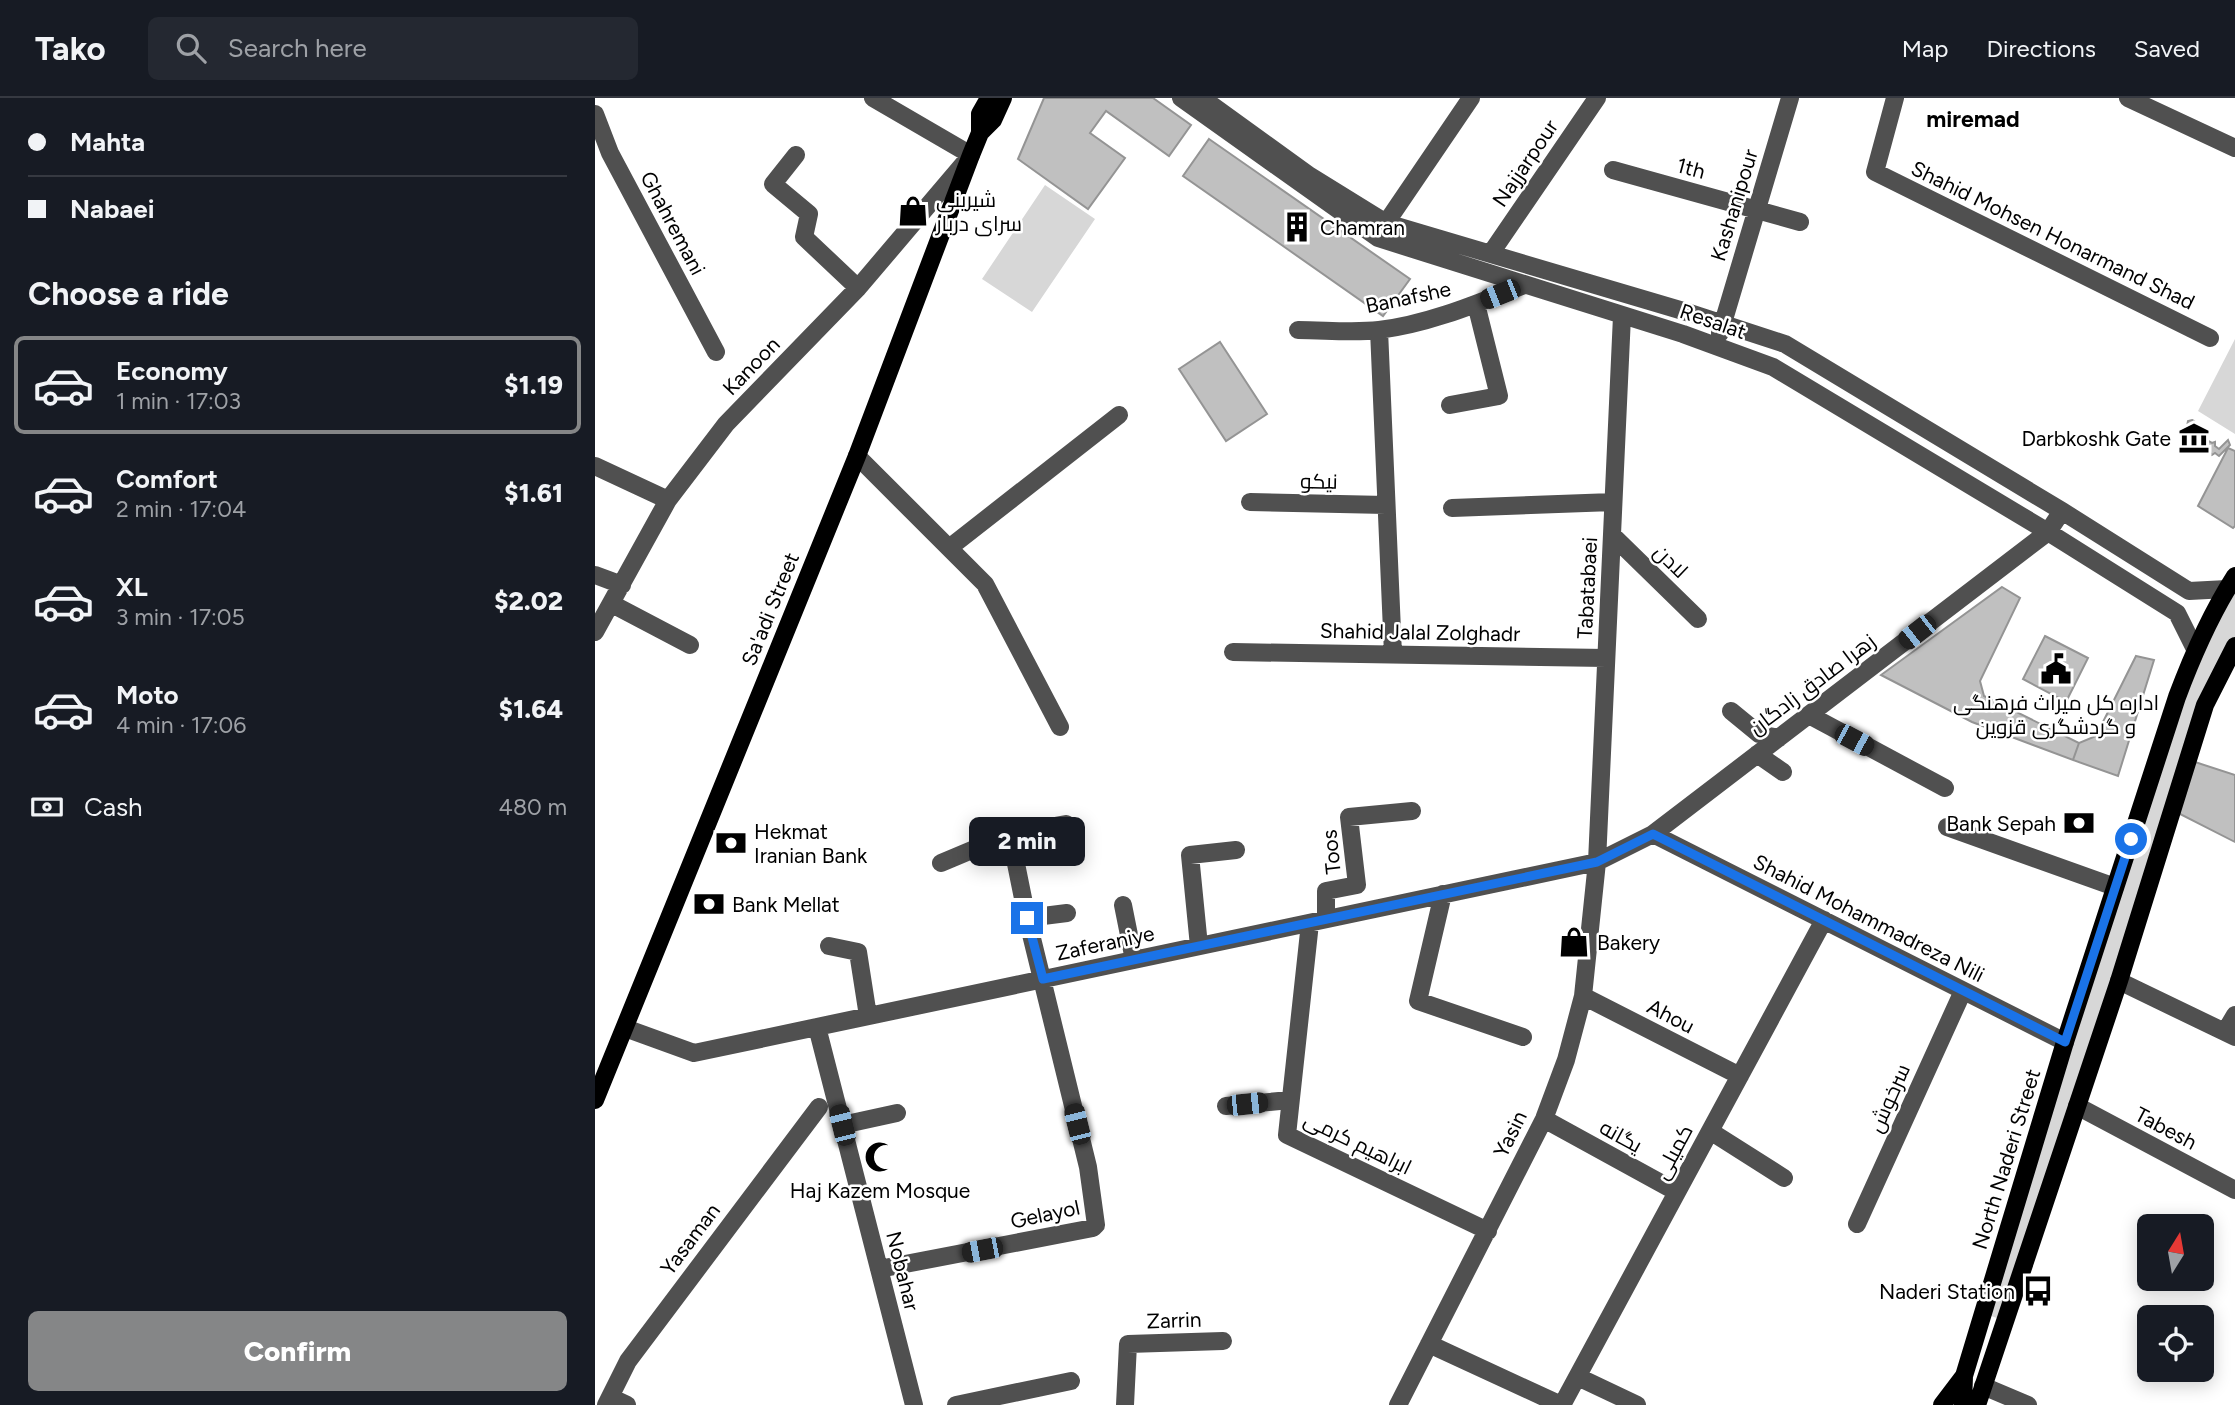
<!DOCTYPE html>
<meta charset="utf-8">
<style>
:root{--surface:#171b24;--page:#242831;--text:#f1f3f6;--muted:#9ea1a6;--line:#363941;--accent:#858687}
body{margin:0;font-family:Figtree,Cairo,sans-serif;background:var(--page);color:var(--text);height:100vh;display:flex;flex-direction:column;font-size:26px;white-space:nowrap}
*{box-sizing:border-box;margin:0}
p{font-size:23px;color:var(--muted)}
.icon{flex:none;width:38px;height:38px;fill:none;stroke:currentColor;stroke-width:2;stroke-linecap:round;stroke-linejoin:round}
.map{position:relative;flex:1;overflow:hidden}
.details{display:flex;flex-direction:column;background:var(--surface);width:595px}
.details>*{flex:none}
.banner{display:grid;align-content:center;height:154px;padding:0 28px;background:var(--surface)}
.needle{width:46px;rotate:11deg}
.fabs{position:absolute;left:1542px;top:1116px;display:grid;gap:14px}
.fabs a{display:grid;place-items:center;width:77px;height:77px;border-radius:10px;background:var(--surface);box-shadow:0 4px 18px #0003;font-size:35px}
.end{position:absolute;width:32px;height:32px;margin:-16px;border:9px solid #1a73e8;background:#fff;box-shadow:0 0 0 4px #fff}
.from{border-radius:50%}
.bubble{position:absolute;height:49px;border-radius:10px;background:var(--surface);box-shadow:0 4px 18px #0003;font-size:23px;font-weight:800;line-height:49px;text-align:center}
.car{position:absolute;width:21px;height:42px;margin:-21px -10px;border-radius:9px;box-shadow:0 0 5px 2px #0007;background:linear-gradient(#222 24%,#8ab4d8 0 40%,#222 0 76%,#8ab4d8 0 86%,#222 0)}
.banner b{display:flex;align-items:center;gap:24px;height:66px;font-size:26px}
.banner b+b{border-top:2px solid var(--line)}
.banner i{width:18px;height:18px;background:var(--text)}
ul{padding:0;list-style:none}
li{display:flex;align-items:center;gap:21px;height:98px;margin:0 14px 10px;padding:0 14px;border:4px solid transparent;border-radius:10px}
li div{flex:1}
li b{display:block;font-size:26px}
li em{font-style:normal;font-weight:800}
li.on{border-color:var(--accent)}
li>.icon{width:63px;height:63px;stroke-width:1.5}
h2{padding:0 28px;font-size:32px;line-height:84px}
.pay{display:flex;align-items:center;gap:18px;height:77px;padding:0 28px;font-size:26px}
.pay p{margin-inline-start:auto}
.action{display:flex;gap:14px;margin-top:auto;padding:14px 28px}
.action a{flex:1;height:80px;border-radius:10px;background:var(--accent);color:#fff;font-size:28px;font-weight:800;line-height:80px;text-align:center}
header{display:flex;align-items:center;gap:42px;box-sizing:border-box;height:98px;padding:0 35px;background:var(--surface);border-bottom:2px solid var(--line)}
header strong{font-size:33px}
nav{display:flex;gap:38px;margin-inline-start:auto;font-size:24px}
.search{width:490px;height:63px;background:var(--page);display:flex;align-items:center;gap:18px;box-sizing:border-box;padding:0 24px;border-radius:10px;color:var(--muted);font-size:26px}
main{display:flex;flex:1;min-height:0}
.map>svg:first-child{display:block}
</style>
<header>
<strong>Tako</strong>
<div class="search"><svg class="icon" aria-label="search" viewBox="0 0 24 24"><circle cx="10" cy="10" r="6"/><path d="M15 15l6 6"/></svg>Search here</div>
<nav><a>Map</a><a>Directions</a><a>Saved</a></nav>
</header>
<main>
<section class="details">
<div class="banner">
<b><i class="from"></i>Mahta</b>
<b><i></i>Nabaei</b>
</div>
<h2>Choose a ride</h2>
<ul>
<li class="on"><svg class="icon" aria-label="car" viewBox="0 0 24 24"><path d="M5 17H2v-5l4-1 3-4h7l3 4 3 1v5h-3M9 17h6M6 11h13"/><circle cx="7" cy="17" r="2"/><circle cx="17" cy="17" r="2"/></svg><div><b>Economy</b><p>1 min · 17:03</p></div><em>$1.19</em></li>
<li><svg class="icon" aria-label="car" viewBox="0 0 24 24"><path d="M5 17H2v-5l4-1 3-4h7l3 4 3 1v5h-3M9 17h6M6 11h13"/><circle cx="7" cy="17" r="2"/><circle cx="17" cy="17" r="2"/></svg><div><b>Comfort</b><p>2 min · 17:04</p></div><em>$1.61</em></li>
<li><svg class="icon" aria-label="car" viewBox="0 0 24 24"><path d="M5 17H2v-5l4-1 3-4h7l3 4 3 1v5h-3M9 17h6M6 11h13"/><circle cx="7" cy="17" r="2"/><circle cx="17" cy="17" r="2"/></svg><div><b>XL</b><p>3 min · 17:05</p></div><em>$2.02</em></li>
<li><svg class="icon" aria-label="car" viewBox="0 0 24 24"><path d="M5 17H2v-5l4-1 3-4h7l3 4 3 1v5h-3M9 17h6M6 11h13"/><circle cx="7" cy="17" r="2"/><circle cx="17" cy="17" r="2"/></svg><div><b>Moto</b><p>4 min · 17:06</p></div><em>$1.64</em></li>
</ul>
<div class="pay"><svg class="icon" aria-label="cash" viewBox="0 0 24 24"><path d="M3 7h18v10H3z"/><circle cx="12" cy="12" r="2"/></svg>Cash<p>480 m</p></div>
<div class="action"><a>Confirm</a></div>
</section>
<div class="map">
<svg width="1640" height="1307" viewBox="0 0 1640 1307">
<rect width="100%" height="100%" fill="#fff"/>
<path fill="#d7d7d7" d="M450,87L500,121L437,214L387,181Z
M1640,241V336L1603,313Z
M1640,478V548L1610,607L1410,1223L1388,1215L1582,599Z"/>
<path fill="#c0c0c0" stroke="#949494" stroke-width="2" d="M449,0H558L596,27L574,58L511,13L495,35L530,60L493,111L423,61Z
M614,41L815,181L788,218L588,78Z
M625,244L672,316L631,343L584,271Z
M1597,322L1599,323L1596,335L1600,337L1604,335V338L1617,345L1620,344V348L1624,351L1633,342L1635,347L1624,358L1620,355L1617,357L1614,353L1595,344L1590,339L1593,323Z
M1633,350L1640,353V428L1638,430L1603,408Z
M1407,489L1425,500L1385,583L1389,598L1484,645L1478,662L1377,624L1286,577Z
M1450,538L1493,560L1471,604L1428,581Z
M1541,558L1559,562L1523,678L1478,662L1484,645L1501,638Z
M1600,664L1640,677V744L1583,715Z"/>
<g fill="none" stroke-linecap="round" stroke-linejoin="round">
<path stroke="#505050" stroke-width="18" d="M586,0L783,140L1088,236L1178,269L1453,434L1582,515L1600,551
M607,0L715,78L791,125L1095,215L1190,246L1467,413L1594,493L1632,491
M1300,0L1280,74L1615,240
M1533,0L1640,50
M0,16L15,55L121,254
M201,57L178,86L214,116L209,139L263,190
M1018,72L1205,124
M791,125L876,0
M896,155L1002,0
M703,232C730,232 758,235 784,232C834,226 883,205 929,187
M784,232L798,556
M1125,235L1195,0
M855,307L904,298L881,206
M262,358L390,486L465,629
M0,368L73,402
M655,404L791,407
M857,410L1018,404
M1017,437L1103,521
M354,450L524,317
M0,477L27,487
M17,506L95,547
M0,534L73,402L131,326L263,190L376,57L278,0
M638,554L1011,560
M1136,613L1164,636L1184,640
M1214,617L1350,690
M1162,656L1188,674
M1352,729L1520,789
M1058,736L1470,944
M346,765L415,736
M848,796L823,903L928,939
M528,807L539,862
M432,820L472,815
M731,821V793L762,787L754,719L817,713
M715,825L692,1037L893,1133
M234,848L263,854L273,918
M604,848L595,757L641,752
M1524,883L1640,939
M988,898L1145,978
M222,929L319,1307
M30,930L99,955L1002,764L1058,736L1453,434L1467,413
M1630,934L1640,917
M631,1008L695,1002
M1482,1008L1640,1092
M949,1021L1082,1094
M247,1027L302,1015
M1115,1033L1189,1080
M1262,1126L1368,893
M284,1171L498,1130L501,1127L493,1069L432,820L415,736L471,726
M834,1246L966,1307
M983,1279L1042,1307
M1388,1288L1433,1307
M15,1299L32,1307
M11,1307L33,1263L224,1009
M361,1307L476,1283
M530,1307L533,1246L628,1243
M803,1307L949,1021L971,962L988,898L1002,764L1027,218
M967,1307L1229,822"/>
<path stroke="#000" stroke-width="18" d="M385,35V16L394,0
M0,1002L262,358L376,57L385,35L398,22L408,0
M1347,1307L1369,1278
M1368,1307L1369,1278L1470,944L1582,599C1598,556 1615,517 1640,478
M1382,1307L1524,883L1610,607L1640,548"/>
</g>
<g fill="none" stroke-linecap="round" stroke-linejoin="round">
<path stroke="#1a73e8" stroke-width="9" d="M432,820L448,881L1002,764L1058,736L1470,944L1536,741"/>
</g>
<defs>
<g id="shop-bare" transform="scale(2.415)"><path d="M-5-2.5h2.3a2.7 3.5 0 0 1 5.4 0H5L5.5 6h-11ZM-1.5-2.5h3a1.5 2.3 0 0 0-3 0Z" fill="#000" stroke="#fff" stroke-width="2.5" paint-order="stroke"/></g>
<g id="building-bare" transform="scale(2.415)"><path d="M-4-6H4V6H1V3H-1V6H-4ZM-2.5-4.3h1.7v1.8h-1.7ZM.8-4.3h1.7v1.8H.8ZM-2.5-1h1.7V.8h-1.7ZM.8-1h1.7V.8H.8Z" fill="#000" stroke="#fff" stroke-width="2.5" paint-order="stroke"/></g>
<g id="museum-bare" transform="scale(2.415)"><path d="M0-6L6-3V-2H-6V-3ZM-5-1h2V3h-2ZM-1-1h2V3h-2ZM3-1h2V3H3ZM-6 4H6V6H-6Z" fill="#000" stroke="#fff" stroke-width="2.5" paint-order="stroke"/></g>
<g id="civic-bare" transform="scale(2.415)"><path d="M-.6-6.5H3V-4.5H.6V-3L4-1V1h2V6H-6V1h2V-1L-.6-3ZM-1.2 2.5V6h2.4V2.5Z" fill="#000" stroke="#fff" stroke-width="2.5" paint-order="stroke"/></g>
<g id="bank-bare" transform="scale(2.415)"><path d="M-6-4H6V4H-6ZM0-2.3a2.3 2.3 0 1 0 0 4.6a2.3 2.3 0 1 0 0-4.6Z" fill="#000" stroke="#fff" stroke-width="2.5" paint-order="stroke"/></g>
<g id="mosque-bare" transform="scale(2.415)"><path d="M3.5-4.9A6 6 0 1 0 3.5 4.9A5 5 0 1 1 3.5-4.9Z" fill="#000" stroke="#fff" stroke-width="2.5" paint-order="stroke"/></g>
<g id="bus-bare" transform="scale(2.415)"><path d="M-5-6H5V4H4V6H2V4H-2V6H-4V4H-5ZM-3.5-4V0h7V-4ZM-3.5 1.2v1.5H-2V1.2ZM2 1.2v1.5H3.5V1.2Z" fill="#000" stroke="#fff" stroke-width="2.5" paint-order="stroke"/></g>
</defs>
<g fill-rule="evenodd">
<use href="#shop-bare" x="318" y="113"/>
<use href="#building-bare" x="702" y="129"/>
<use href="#museum-bare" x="1599" y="340"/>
<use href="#civic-bare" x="1461" y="571"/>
<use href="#bank-bare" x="1484" y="725"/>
<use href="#bank-bare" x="136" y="745"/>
<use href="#bank-bare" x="114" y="806"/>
<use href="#shop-bare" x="979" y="844"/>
<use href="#mosque-bare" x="285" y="1059"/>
<use href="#bus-bare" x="1443" y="1193"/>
</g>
<g text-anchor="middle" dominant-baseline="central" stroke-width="5" stroke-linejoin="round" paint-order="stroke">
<g font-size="21" fill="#000" stroke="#fff">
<text transform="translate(930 65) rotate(-56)">Najjarpour</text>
<text transform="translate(1096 70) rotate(15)">1th</text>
<text transform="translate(1139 107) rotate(-73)">Kashanipour</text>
<text transform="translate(78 125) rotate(62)">Ghahremani</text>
<text transform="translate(1458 137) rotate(26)">Shahid Mohsen Honarmand Shad</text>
<text transform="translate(813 199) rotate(-12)">Banafshe</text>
<text transform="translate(1118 223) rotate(19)">Resalat</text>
<text transform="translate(156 268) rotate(-46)">Kanoon</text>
<text transform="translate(724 383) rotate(1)">نیکو</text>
<text transform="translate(1076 463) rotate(44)">لادن</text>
<text transform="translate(992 490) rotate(-87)">Tabatabaei</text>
<text transform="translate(175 511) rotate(-68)">Sa'adi Street</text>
<text transform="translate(825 534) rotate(1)">Shahid Jalal Zolghadr</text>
<text transform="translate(1217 586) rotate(-37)">زهرا صادق زادگان</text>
<text transform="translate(736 754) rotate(-96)">Toos</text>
<text transform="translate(1274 820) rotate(27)">Shahid Mohammadreza Nili</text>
<text transform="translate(510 845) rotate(-12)">Zaferaniye</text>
<text transform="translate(1076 918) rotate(27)">Ahou</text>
<text transform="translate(1294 1000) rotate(-66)">سرخوش</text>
<text transform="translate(1571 1030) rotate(28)">Tabesh</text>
<text transform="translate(915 1036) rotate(-64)">Yasin</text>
<text transform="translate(1026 1038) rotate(29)">یگانه</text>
<text transform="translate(763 1045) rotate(26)">ابراهیم کرمی</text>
<text transform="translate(1078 1054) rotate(-62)">کمیلی</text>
<text transform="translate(1411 1061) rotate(-73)">North Naderi Street</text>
<text transform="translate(450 1116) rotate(-12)">Gelayol</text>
<text transform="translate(95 1141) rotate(-53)">Yasaman</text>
<text transform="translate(308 1173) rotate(76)">Nobahar</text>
<text transform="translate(579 1222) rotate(-2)">Zarrin</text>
</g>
<g font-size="21" fill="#000" stroke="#fff" text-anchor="start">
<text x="341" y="101">شیرینی<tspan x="341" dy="24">سرای دربار</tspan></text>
<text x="725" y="129">Chamran</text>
<text x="1576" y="340" text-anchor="end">Darbkoshk Gate</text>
<text x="1461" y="604" text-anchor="middle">اداره کل میراث فرهنگی<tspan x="1461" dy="24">و گردشگری قزوین</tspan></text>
<text x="1461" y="725" text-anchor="end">Bank Sepah</text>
<text x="159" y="733">Hekmat<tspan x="159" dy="24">Iranian Bank</tspan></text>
<text x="137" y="806">Bank Mellat</text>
<text x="1002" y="844">Bakery</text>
<text x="285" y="1092" text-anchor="middle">Haj Kazem Mosque</text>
<text x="1420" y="1193" text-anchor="end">Naderi Station</text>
</g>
<g font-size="23" font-weight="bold" fill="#000" stroke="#fff">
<text x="1378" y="21">miremad</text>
</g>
</g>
</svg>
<div class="fabs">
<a><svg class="needle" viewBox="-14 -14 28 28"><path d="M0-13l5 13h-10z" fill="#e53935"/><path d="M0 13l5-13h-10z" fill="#9ea1a6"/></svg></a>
<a><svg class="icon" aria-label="locate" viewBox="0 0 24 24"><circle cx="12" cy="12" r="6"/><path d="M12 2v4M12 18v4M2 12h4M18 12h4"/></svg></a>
</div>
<i class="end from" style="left:1536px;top:741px"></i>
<i class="end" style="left:432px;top:820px"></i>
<div class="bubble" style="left:374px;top:719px;width:116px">2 min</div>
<i class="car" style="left:905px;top:196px;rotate:248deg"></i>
<i class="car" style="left:1322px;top:534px;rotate:232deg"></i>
<i class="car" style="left:1259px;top:642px;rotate:118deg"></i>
<i class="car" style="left:652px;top:1006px;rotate:84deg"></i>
<i class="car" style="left:482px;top:1026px;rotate:346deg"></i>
<i class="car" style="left:247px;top:1027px;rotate:346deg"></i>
<i class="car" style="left:387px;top:1152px;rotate:259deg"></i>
</div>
</main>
